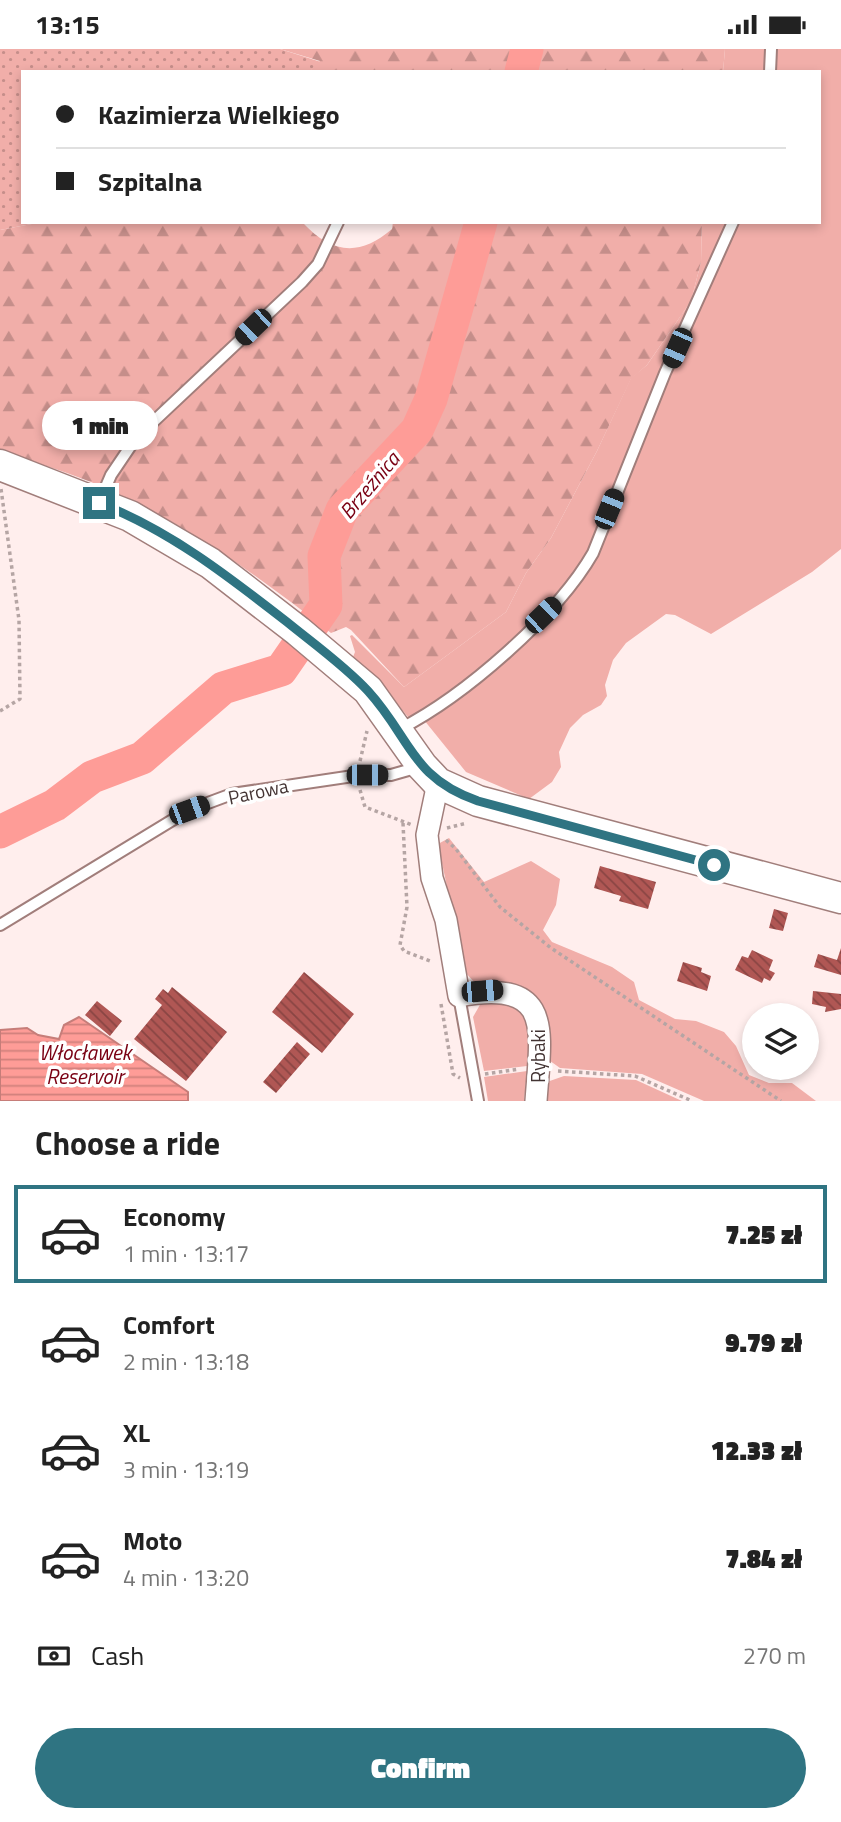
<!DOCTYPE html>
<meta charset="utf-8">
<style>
:root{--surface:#fff;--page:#f6f6f6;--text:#222;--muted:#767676;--line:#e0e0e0;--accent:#2f7482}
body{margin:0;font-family:"Titillium Web",sans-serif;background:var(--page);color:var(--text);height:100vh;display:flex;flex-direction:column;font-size:26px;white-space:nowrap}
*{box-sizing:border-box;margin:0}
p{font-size:23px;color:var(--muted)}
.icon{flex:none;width:38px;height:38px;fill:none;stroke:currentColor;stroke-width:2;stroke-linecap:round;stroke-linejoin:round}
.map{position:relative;height:1052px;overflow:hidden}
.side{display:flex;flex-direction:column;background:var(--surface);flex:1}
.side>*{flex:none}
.hud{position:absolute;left:21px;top:21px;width:800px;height:154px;border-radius:0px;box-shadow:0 4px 10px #0003;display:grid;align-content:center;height:154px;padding:0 35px;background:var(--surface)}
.buttons{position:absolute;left:742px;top:954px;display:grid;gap:14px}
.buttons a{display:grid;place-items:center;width:77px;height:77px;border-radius:50%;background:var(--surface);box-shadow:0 4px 10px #0003;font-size:35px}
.end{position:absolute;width:32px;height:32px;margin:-16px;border:9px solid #2f7482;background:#fff;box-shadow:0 0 0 4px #fff}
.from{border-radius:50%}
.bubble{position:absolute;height:49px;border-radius:24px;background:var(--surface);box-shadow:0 4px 10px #0003;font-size:23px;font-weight:800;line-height:49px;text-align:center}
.car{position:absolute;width:21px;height:42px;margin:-21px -10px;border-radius:9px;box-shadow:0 0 5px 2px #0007;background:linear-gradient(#222 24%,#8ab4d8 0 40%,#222 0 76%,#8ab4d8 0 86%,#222 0)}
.hud b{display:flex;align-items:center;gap:24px;height:66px;font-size:26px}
.hud b+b{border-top:2px solid var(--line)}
.hud i{width:18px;height:18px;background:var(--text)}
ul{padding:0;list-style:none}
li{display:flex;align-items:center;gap:21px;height:98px;margin:0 14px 10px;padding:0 21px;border:4px solid transparent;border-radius:0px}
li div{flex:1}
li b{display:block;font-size:26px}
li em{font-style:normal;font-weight:800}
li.active{border-color:var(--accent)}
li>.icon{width:63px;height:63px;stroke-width:1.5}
h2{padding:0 35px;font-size:32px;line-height:84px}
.pay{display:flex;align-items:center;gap:18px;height:77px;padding:0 35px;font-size:26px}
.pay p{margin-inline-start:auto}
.cta{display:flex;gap:14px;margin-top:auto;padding:14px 35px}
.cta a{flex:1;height:80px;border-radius:42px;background:var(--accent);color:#fff;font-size:28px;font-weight:800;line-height:80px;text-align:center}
.status{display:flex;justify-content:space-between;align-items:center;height:49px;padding:0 35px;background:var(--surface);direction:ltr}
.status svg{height:19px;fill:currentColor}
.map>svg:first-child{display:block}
</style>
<div class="status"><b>13:15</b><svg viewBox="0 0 49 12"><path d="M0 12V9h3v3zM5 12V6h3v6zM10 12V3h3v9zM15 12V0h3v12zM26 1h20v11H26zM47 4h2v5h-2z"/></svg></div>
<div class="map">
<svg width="841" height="1052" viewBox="0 0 841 1052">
<defs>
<pattern id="forest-firs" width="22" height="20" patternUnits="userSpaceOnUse" patternTransform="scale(1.75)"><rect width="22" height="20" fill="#f1aea9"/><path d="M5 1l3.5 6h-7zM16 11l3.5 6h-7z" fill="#c58e8a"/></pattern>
<pattern id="park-dots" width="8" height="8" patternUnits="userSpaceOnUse" patternTransform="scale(1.75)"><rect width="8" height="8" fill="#f1aea9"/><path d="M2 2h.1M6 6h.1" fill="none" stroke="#c58e8a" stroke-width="1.8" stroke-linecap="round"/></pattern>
<pattern id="water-rules" width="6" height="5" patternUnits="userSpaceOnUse" patternTransform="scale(1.75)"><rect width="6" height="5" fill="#fe9c97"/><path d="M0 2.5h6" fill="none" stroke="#cf807c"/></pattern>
<pattern id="building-back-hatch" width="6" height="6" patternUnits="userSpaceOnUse" patternTransform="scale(1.75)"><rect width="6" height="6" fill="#b05754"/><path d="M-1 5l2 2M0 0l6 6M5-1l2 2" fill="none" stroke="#894543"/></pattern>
</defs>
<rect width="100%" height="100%" fill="#ffeeed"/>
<path fill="#f1aea9" d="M725,0H767L765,23H723Z
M777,0H841V500L812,523L711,585L675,566L666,565L626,594L613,611L605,636L607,647L601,656L583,666L570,679L559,703L561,718L552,733L529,750L466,723L424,671C482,627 543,585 586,526L669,326L738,173H819V23H776Z
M702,173H727C695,248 661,322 630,397C613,438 601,487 575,524C548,563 451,651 408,668L369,621L353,608L355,603L350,587L352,586L404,638L506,563L526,524L551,489L597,402L631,329L647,316L691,252L701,213Z
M449,789L484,833L531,812L560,830L556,856L543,881L552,893L612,918L634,933L639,951L675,970L696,972L724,983L736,997L749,1026L769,1034H792L816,1052H704L642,1025L560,1019L546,1009L515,937L475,934L465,923L438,795Z
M506,951C537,974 530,982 527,1017L484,1022L473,968L481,954Z
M527,1022L524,1052H488L484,1028Z
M564,1027L636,1031L682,1052H543L544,1034Z"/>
<path fill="url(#forest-firs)" d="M280,0H725L723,23H309L320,12Z
M42,173H302C332,205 359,208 392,180L393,173H702L701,213L691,252L647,316L631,330L597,402L551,489L526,524L506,563L404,638L351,581L346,578L331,584C257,526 179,469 91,433C61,421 30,412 0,401V181Z"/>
<path fill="url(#park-dots)" d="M0,0H280L321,13L309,23H23V173H42L0,181Z"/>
<path fill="url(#water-rules)" stroke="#c67d79" stroke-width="2" d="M79,968L188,1043V1052H0V981L27,979L38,986L59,990L64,976Z"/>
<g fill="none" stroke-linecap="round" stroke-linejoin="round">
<path stroke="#fe9c97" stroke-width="33" d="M521,23L527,0
M0,783L55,756L92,728L142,709L223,639L281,621L326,556L324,507L342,461L417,381L431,350L481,173"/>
</g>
<path fill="url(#building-back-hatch)" d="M600,817L656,833L648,860L619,852L621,847L594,839Z
M774,860L788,864L783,882L769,879Z
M841,899V926L814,918L818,905L837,911Z
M752,901L773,911L769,921L775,924L770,932L764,929L762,934L735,921L742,907L748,909Z
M683,913L702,919L701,923L711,927L707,942L677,932Z
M304,923L354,965L322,1004L272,963Z
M172,938L227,983L186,1032L134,990L162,956L155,950L163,940L168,944Z
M813,942L841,945V960L825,963L826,958L812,955Z
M97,952L122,972L110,987L85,966Z
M297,993L310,1005L276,1044L263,1033Z"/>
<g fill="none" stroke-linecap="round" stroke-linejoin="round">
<g stroke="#a17e7b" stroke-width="14">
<path id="lane" d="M770,23L771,0
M99,454L111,426L136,389L302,233L318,215L338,173
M400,680C464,647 557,567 593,504L665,324L733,173
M0,876L189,761L232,745L360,726H391L419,718
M459,947L478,1052"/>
</g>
<g stroke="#a17e7b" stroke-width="24">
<path id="street" d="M438,734L427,786L432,829L446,871L459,947C554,929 541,981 536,1052"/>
</g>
<g stroke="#a17e7b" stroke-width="33">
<path id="secondary" d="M0,416L130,467L210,514L298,582L368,641L422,717L438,734L478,752L841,849"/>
</g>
<path stroke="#b5a5a4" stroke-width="3.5" stroke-dasharray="3.5 3.5" stroke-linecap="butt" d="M0,662L20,650L19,571L1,440
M360,712L367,682
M360,741L365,758L412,776
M403,774L407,858L400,896L404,902L433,913
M447,779L467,774
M446,791L456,800L500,858L551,899L781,1052
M441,955L453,1025L460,1029
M558,1022L635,1027L692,1052
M485,1025L519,1020"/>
<use href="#lane" stroke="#fff" stroke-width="10"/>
<use href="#street" stroke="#fff" stroke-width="21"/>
<use href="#secondary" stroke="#fff" stroke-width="30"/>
</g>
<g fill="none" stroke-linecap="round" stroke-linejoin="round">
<path stroke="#2f7482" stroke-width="9" d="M99,454C169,481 228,527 287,573C314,595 345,617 368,642C411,689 411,729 478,752L714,816"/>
</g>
<g text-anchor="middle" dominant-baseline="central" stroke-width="7" stroke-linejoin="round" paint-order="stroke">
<g font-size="19" fill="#433433" stroke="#fff">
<text transform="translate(258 742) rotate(-12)">Parowa</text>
<text transform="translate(537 1007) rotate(-90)">Rybaki</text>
</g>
<g font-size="21" font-style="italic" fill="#790013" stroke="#fff">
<text transform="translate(369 436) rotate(-50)">Brzeźnica</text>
<text x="85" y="1003">Włocławek<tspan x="85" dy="24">Reservoir</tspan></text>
</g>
</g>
</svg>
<div class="buttons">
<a><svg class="icon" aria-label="layers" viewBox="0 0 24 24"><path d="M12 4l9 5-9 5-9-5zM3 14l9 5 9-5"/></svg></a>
</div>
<i class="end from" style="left:714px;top:816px"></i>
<i class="end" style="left:99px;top:454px"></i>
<div class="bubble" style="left:42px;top:352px;width:116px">1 min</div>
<i class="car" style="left:253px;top:278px;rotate:226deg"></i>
<i class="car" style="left:677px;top:299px;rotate:204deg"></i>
<i class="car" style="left:609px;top:460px;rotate:22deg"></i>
<i class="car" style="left:543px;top:566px;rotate:46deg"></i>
<i class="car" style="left:367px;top:726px;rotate:90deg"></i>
<i class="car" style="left:189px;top:761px;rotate:70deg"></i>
<i class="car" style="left:482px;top:942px;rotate:85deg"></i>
<div class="hud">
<b><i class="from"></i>Kazimierza Wielkiego</b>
<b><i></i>Szpitalna</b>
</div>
</div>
<section class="side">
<h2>Choose a ride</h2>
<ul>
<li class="active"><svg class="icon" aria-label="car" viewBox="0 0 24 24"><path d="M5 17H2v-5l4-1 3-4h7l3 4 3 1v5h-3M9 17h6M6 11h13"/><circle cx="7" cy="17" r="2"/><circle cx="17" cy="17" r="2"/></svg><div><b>Economy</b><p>1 min · 13:17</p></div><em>7.25 zł</em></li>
<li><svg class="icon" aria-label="car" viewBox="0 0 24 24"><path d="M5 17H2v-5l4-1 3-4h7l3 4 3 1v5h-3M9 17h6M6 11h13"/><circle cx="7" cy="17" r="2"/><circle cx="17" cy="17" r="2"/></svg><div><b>Comfort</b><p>2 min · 13:18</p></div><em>9.79 zł</em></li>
<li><svg class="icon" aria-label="car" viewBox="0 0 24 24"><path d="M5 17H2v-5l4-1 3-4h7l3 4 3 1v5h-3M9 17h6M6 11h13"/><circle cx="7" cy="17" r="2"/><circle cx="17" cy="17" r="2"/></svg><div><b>XL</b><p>3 min · 13:19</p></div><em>12.33 zł</em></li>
<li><svg class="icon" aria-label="car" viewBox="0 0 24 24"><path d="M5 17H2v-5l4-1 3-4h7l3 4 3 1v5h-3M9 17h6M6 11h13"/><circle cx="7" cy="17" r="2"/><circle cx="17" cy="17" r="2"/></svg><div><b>Moto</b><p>4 min · 13:20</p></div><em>7.84 zł</em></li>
</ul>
<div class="pay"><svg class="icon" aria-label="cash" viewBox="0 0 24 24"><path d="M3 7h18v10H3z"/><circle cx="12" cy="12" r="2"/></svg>Cash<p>270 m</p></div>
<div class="cta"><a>Confirm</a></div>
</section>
